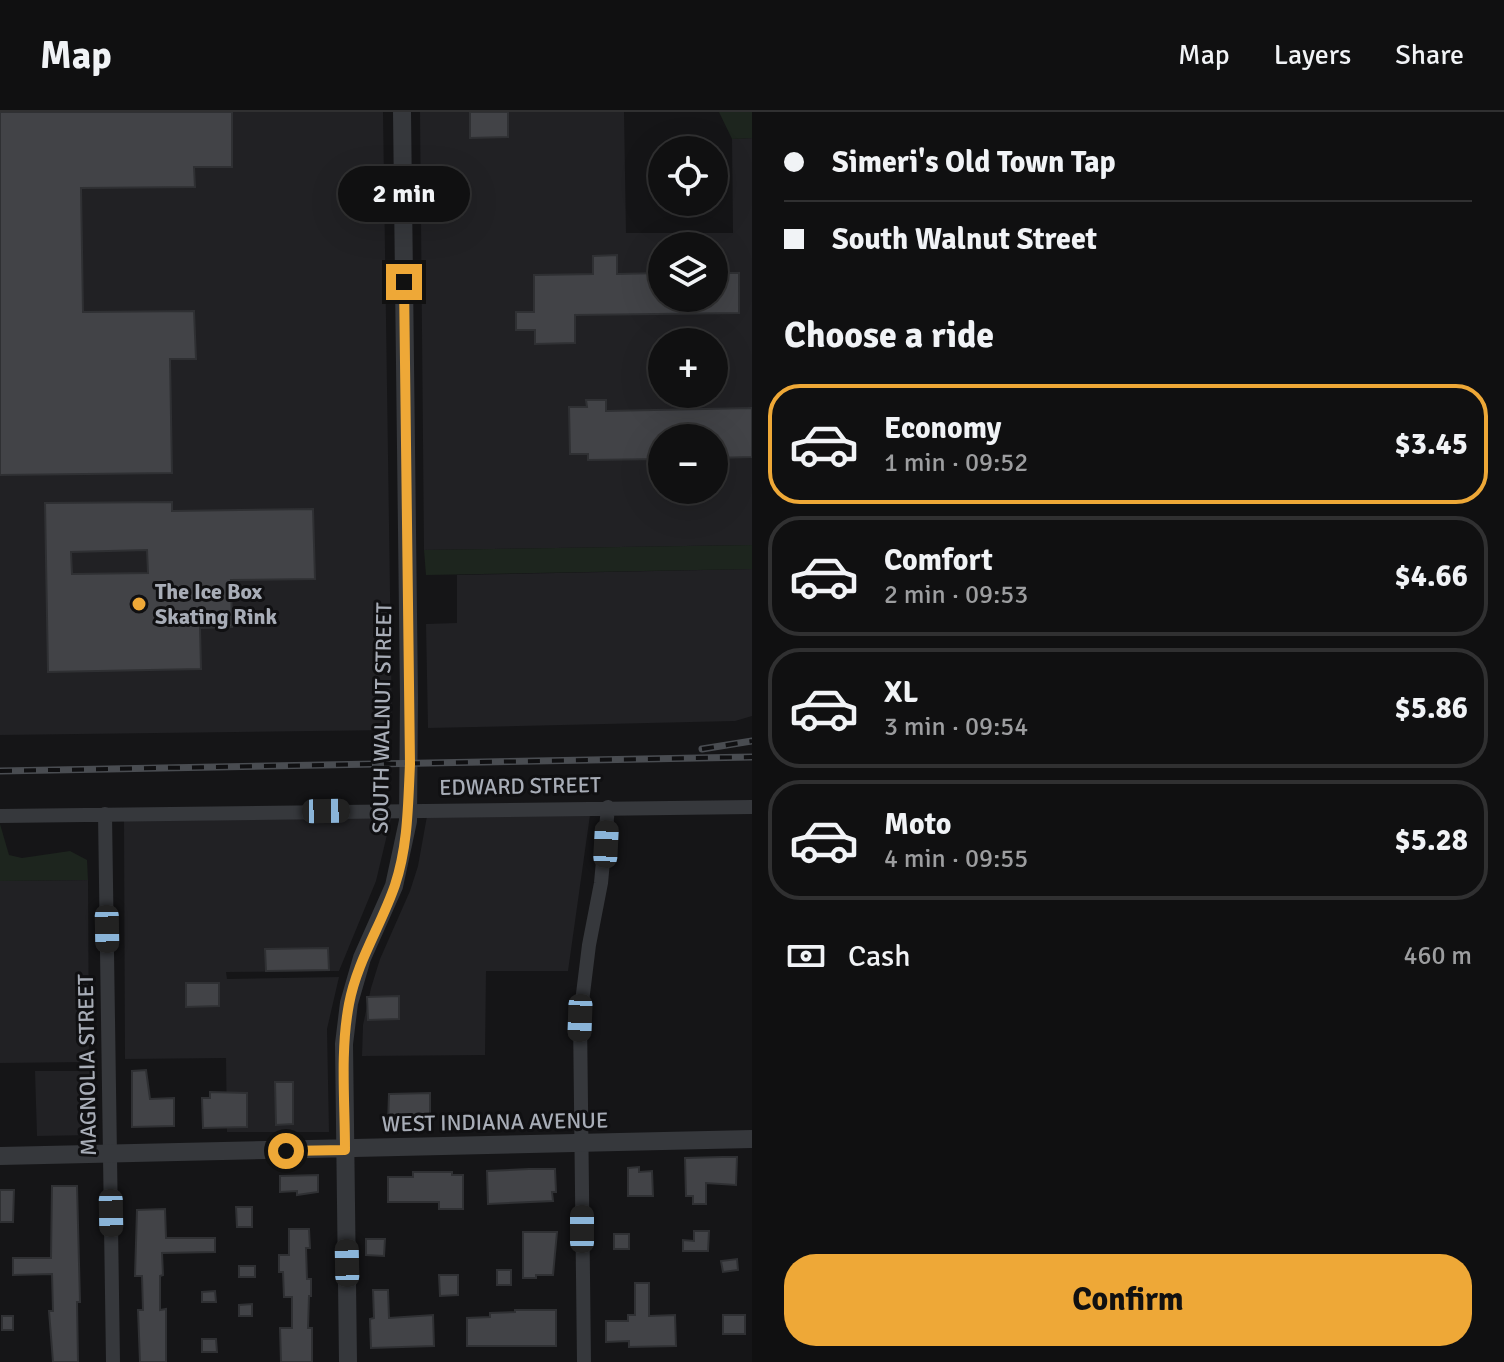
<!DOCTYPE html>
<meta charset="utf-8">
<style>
:root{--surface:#101011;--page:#1e1e1f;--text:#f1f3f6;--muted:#9c9d9f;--line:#303031;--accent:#eea837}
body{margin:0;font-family:Signika,sans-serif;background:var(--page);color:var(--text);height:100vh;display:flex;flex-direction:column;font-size:30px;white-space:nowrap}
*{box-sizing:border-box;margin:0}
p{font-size:26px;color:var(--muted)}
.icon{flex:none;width:44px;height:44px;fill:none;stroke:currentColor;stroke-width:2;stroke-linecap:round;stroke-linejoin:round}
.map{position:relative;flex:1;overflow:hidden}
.panel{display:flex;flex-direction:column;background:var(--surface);width:752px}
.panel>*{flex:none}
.guide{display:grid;align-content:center;height:176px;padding:0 32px;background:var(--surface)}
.fabs{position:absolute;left:648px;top:24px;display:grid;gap:16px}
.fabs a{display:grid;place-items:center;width:80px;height:80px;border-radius:50%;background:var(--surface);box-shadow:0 8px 32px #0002,0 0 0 2px var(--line);font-size:40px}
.end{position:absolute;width:36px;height:36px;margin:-18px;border:10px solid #eea837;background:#111;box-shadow:0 0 0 4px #111}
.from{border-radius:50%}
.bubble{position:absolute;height:56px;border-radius:28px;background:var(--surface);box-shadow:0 8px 32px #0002,0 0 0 2px var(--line);font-size:26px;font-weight:700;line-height:56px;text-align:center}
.car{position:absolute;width:24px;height:48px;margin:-24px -12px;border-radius:10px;box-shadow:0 0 6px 2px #0007;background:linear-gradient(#222 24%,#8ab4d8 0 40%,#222 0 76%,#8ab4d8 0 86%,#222 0)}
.guide b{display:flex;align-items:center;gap:28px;height:76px;font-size:30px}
.guide b+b{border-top:2px solid var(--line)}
.guide i{width:20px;height:20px;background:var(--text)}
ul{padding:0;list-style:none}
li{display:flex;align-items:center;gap:24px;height:120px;margin:0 16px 12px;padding:0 16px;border:4px solid var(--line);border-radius:32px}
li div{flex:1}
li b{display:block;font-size:30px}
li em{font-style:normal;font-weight:700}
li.current{border-color:var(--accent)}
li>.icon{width:72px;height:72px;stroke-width:1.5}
h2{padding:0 32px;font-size:36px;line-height:96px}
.pay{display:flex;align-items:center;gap:20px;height:88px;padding:0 32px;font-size:30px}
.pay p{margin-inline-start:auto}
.button{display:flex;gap:16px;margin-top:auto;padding:16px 32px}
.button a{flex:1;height:92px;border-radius:32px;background:var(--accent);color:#111;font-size:32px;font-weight:700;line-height:92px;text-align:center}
header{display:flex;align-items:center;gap:48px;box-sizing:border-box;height:112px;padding:0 40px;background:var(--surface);border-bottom:2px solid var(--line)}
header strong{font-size:38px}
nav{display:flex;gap:44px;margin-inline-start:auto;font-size:28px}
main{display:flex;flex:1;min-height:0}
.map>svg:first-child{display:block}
</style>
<header>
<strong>Map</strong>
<nav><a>Map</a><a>Layers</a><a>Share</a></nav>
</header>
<main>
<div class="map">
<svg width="752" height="1250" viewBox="0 0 752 1250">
<rect width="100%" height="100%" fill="#151517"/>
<path fill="#212124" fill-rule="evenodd" d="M0,0H383L392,618L0,623Z
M420,0H624L626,121H733L732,27L752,26V433L424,438ZM662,134H714V186H662ZM662,230H714V282H662ZM662,326H714V378H662Z
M752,457V604L735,609L428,616L426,512L457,511V463Z
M590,703L568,859H486L485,943L362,944L363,913L371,876L380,847L410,779L418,754L427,704Z
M391,706L376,769L339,859L226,860L227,867L339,865L327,917L329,1020H227L226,946L125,947L124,709Z
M88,768L89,950L0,951V769Z
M35,959H91L92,1023L37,1024Z"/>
<path fill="#1d251e" d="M719,0H752V26L732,27Z
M752,433V457L426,463L424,438Z
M0,712L9,743L22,746L70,739L87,748L88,768L0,769Z"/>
<path fill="#424347" stroke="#2f3033" stroke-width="2" fill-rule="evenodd" d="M0,0H232V55H194L195,75L81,76L83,200L194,199L196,247H170L172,361L0,363Z
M470,0H508V25L470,26Z
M617,143V162L662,161V186H714V161H739V201L575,203V231L535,232V218H516V200H534V163L593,162V144Z
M586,288H606V299L752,296V345L714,346V326H662V347L588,348V342H570L569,295H587Z
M172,390V399L313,397L315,467L231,468L232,515L200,516L201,557L48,560L45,391ZM147,438L148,461L72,462L71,440Z
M328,836L329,858L266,859L265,837Z
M186,871H219V894L186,895Z
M399,884V907L368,908L367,885Z
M146,958L150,987L174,986V1014L132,1015V959Z
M275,970H293V1012L276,1013Z
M210,980L247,981V1015L203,1016L202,986H210Z
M430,981V1010L388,1012L389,982Z
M722,1045H737L736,1073L706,1071V1092H693V1084H686L685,1046Z
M639,1055V1060L652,1059L653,1084H628V1056Z
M529,1057H555L556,1080H552L553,1089L488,1092L487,1059Z
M413,1060H452V1063H463V1097H439V1090H388V1065H413Z
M318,1063V1080L297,1083V1079L280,1080V1064Z
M52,1074H77L80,1190H77L78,1250H53L49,1199H53L52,1162L13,1163V1146H51Z
M0,1078H14L13,1110H0Z
M236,1095H252V1115H237Z
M165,1097L166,1126H215V1140L162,1141L163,1163L160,1164V1198L166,1197V1250H140L138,1198H143L142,1164H135L137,1098Z
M289,1117H309L310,1136H306L307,1167H311V1184H309L308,1216H312V1250H281L280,1216H292V1185H284L283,1160H279V1143H289Z
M694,1119H709L708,1139H683V1128L694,1129Z
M523,1120H557L553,1163H536V1166H523Z
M614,1122H629V1137H614Z
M366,1127H385L384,1144L366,1143Z
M737,1147L738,1158L723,1160L721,1149Z
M239,1154H255V1165H239Z
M497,1158H511V1173H497Z
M439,1163H458V1183L440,1184Z
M635,1171H649V1204L675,1203L676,1234L629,1235V1229L606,1230V1209H628V1203H635Z
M373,1178H388L389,1206L433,1203L434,1234L371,1236L370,1207L374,1206Z
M215,1179L216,1190H202V1180Z
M252,1192V1204H239V1193Z
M515,1198H556V1234H467V1206L490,1205V1201L515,1200Z
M723,1203H745V1222H723Z
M2,1204H13V1218H2Z
M202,1227H216L217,1240H202Z"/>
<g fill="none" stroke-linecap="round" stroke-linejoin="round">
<path stroke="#36383c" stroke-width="14" d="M105,702L113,1250
M0,704L752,695
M584,1250L580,906L589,833L601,771L608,695"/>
<path stroke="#36383c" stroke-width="18" d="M0,1044L752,1027
M348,1250L344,932L349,891L362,846L394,774L408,709L409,586L402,0"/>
<g stroke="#494c51" stroke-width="7">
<path id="rail" d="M702,637L752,629
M0,659L752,645"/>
</g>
<use href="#rail" stroke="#101012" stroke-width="4" stroke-dasharray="12" stroke-linecap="butt"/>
</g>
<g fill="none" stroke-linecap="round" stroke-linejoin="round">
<path stroke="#eea837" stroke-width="10" d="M286,1039L345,1038C345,990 340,939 349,892C357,849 381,814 395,773C408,734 408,693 410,652L404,170"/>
</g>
<circle fill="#eea837" stroke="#101012" stroke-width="3" cx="139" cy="492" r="8"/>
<g text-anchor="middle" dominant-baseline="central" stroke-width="6" stroke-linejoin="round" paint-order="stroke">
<g font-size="22" font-weight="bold" fill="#a8adb7" stroke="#101012" text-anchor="start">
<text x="155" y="479">The Ice Box<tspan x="155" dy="25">Skating Rink</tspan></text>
</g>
<g font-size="22" fill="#a8adb7" stroke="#101012">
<text transform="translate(382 606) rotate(-89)">SOUTH WALNUT STREET</text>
<text transform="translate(520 674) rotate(-1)">EDWARD STREET</text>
<text transform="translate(87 953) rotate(-91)">MAGNOLIA STREET</text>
<text transform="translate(495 1010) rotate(-1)">WEST INDIANA AVENUE</text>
</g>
</g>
</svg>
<div class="fabs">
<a><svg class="icon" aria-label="locate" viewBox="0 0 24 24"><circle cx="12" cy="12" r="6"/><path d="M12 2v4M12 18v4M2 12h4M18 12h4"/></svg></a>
<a><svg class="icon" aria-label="layers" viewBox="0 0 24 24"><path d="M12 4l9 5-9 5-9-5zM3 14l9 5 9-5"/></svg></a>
<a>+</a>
<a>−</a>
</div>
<i class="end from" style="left:286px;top:1039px"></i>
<i class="end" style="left:404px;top:170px"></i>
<div class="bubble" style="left:338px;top:54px;width:132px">2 min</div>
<i class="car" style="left:326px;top:699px;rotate:89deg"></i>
<i class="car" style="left:606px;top:732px;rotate:3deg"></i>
<i class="car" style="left:107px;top:817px;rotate:179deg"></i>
<i class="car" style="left:580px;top:906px;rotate:182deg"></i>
<i class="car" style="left:111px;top:1101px;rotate:179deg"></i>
<i class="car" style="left:582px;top:1117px;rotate:0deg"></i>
<i class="car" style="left:347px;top:1151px;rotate:359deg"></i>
</div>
<section class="panel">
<div class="guide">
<b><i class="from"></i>Simeri's Old Town Tap</b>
<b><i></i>South Walnut Street</b>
</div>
<h2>Choose a ride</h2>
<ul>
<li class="current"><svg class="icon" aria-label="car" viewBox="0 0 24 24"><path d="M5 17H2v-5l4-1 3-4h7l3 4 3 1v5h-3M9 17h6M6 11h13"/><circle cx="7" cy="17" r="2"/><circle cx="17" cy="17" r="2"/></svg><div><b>Economy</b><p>1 min · 09:52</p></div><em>$3.45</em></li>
<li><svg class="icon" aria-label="car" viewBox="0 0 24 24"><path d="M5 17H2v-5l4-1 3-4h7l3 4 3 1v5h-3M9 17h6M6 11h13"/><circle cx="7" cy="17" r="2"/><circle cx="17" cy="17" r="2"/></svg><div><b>Comfort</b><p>2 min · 09:53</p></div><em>$4.66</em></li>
<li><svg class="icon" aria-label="car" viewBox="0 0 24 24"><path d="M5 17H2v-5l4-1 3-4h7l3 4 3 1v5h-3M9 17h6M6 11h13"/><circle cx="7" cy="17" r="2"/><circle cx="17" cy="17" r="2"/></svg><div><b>XL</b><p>3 min · 09:54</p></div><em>$5.86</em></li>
<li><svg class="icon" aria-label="car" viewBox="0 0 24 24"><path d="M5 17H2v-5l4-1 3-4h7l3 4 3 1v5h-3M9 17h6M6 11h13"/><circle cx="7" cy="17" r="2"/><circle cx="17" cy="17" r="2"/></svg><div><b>Moto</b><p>4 min · 09:55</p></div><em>$5.28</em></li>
</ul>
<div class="pay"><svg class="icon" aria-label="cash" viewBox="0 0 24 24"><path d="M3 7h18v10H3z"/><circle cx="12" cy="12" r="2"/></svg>Cash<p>460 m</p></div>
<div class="button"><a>Confirm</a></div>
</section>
</main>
